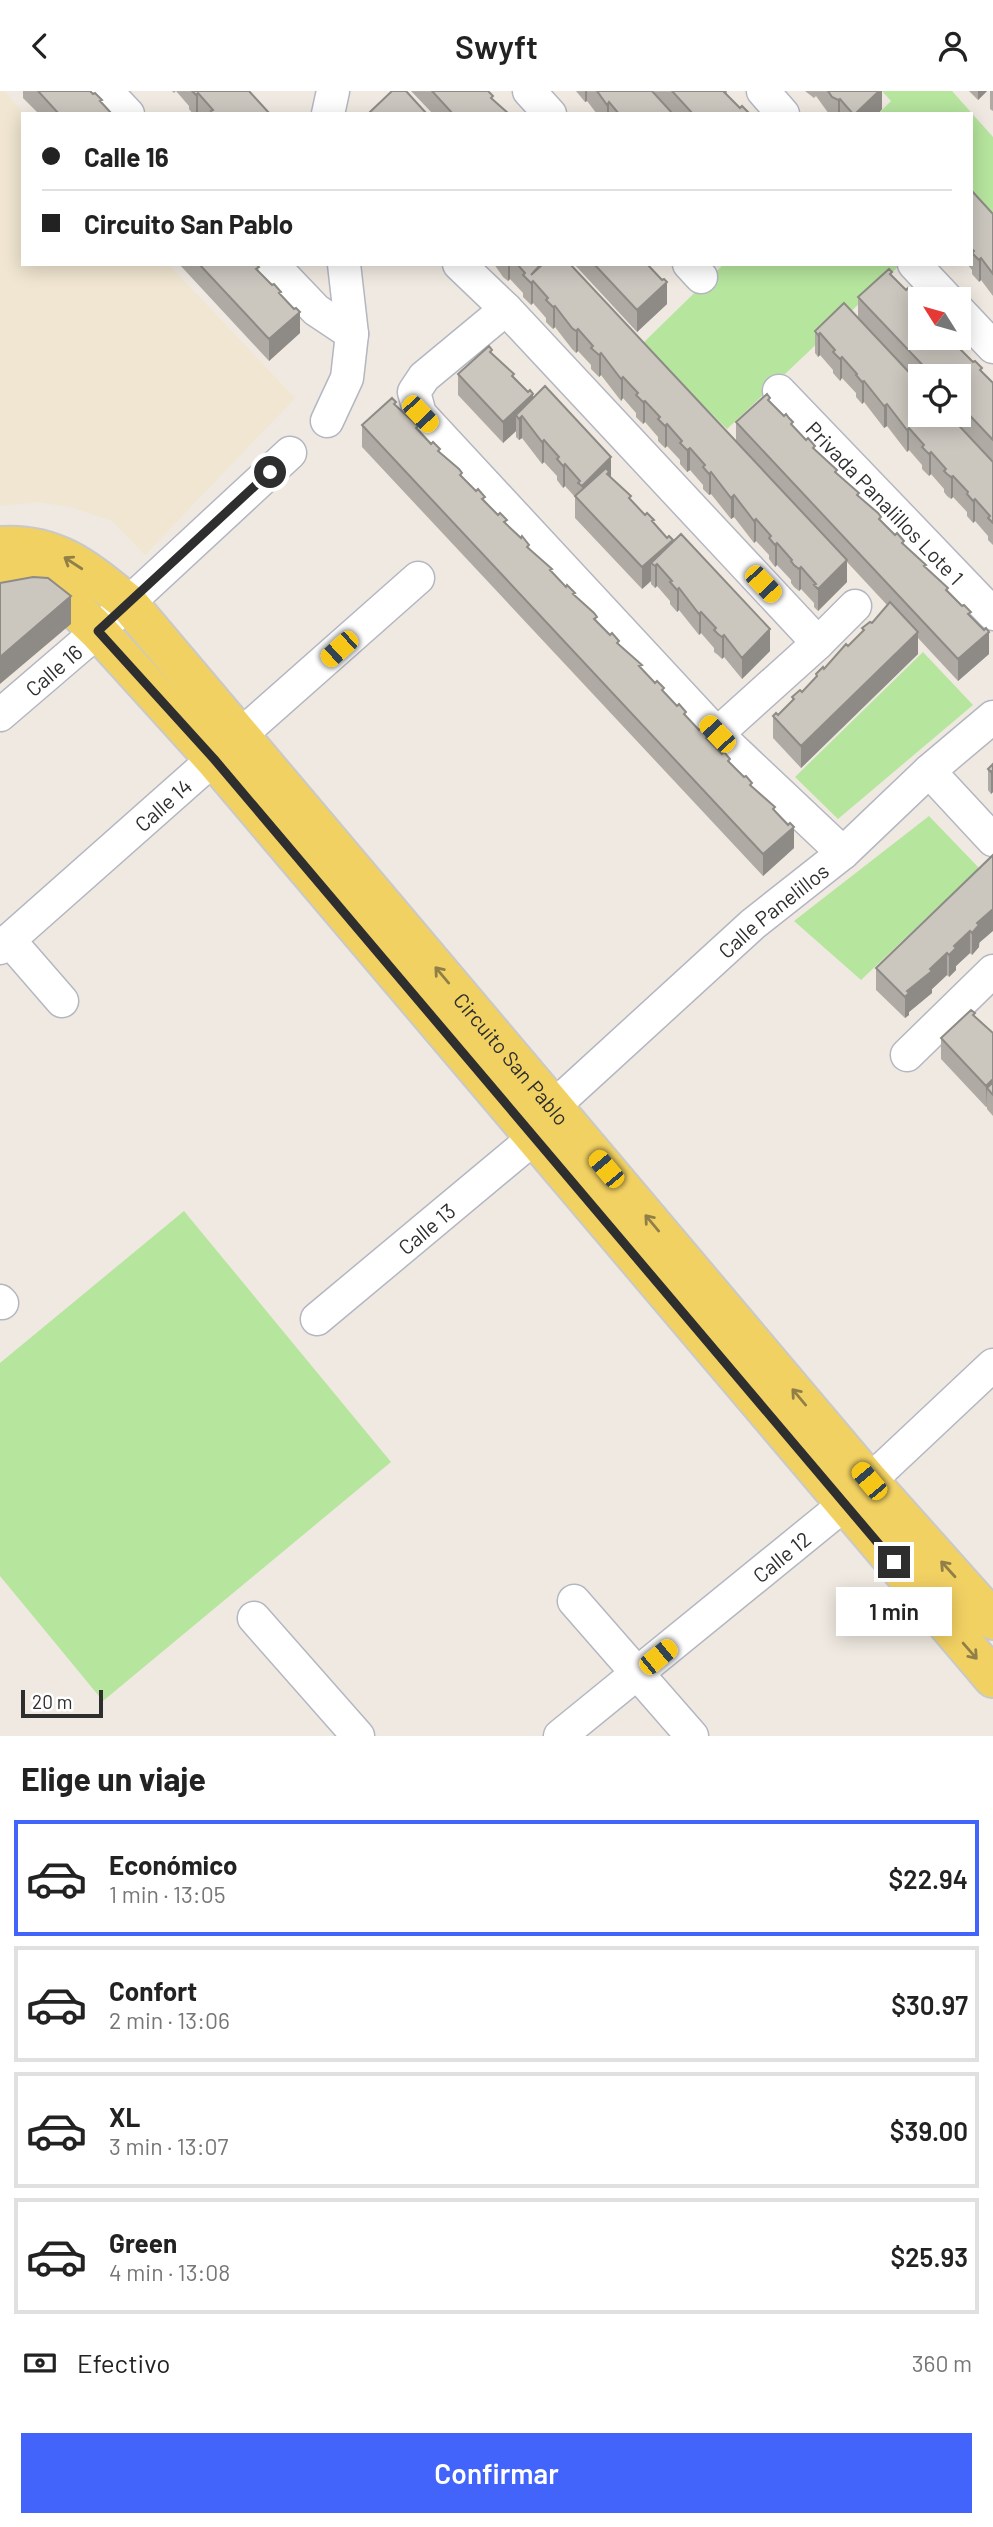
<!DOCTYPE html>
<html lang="es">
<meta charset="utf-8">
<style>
:root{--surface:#fff;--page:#f2f2f2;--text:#222;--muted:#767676;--line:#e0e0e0;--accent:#4264fb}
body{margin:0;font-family:Barlow,sans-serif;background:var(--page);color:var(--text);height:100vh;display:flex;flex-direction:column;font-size:26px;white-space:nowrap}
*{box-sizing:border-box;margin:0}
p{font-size:23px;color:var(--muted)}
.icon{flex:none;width:38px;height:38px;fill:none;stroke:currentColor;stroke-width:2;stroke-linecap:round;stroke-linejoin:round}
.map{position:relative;height:1645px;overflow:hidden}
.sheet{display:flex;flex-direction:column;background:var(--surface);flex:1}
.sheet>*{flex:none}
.hud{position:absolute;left:21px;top:21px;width:952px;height:154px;border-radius:0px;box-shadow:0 4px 18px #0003;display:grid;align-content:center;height:154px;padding:0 21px;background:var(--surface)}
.needle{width:46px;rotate:307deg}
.controls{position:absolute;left:908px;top:196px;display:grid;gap:14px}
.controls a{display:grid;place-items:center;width:63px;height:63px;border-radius:0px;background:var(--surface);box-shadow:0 4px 18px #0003;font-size:35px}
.scale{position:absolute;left:21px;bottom:18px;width:82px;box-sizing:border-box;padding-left:7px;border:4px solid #2e2e2e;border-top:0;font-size:19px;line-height:24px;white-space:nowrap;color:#2e2e2e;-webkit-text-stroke:5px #fff;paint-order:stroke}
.end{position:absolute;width:32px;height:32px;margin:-16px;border:9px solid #2e2e2e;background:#fff;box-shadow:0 0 0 4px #fff}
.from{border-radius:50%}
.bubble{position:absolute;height:49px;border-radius:0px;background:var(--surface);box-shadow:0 4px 18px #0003;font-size:23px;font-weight:600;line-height:49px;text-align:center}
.car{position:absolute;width:21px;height:42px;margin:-21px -10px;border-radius:9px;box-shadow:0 0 5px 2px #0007;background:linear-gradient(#f5c518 24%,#345 0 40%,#f5c518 0 76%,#345 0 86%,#f5c518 0)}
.hud b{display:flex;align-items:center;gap:24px;height:66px;font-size:26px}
.hud b+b{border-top:2px solid var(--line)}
.hud i{width:18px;height:18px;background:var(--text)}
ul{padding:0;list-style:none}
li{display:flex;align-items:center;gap:21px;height:116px;margin:0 14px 10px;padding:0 7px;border:4px solid var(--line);border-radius:0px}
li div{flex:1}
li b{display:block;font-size:26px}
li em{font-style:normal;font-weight:600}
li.active{border-color:var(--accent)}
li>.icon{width:63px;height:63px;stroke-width:1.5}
h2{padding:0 21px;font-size:32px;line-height:84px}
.pay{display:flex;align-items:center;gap:18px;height:77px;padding:0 21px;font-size:26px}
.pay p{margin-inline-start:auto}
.button{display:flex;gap:14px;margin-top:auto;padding:14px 21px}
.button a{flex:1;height:80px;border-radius:0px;background:var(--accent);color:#fff;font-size:28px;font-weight:600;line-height:80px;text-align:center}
header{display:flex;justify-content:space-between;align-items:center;height:91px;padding:0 21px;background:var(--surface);font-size:32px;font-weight:600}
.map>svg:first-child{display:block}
</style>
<header><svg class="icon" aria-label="back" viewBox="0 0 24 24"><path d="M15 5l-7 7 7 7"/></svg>Swyft<svg class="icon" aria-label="person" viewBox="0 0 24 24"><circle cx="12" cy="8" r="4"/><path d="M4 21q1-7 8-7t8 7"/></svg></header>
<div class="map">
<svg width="993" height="1645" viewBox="0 0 993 1645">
<rect width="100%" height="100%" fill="#efe9e1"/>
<path fill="#f0e6d1" d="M0,0H4L25,23H23V173H168L295,307L145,464L112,430L71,416L36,411L0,415Z"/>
<path fill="#b6e59e" d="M882,0H952L993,46V127L971,107V23H878L891,10Z
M724,173H901L727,338L642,253Z
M923,561L973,614L838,728L795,686Z
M929,725L979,777L861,889L794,830Z
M184,1120L391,1371L103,1610L0,1485V1272Z"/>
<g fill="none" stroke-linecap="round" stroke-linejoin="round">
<g stroke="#b4b7c1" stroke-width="35">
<g id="minor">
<path d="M106,0L128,23"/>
<path d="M529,0L550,23"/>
<path d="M763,0L783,23"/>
<path d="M328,23L333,0"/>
<path d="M272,173L316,219L352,243"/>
<path d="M459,173L506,218L818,552"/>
<path d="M689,173L701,186"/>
<path d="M914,173L947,208"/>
<path d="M506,218L424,286L414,301L420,323L717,643L843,762"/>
<path d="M959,220L993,256"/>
<path id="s1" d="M779,300L993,523"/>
<path d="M327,330L347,287L352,243L344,173"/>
<path id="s2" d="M0,624L98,540L290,362"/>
<path d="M717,643L818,552L855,515"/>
<path d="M929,680L993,749"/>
<path d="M9,849L62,910"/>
<path id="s3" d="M0,857L418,487"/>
<path d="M907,964L993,880"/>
<path id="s4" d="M554,1015L753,833L843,762L929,680L993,626"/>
<path d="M0,1210L2,1212"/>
<path id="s5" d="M317,1228L534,1047"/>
<path d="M574,1510L692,1645"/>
<path d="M254,1527L358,1645"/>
<path id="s6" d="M560,1645L845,1413L993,1274"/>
</g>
</g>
<g stroke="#c9c9c9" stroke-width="42">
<g id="major">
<path id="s7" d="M0,455C56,451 87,479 128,512L869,1390L993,1529"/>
<path d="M0,489L20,487L45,495L68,511L98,540L214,668L993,1587"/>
</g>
</g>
<use href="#minor" stroke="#fff" stroke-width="32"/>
<use href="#major" stroke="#f2d163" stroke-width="38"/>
</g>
<path fill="#afaba4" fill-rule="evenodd" d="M23,0H90L112,23H39L23,7Z
M172,0H249L270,23H193L189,18V15L176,0L174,2Z
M411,0H488L493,9L509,23H433Z
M576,0H727V3L740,17L749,23H597L587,10L585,11Z
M805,0H882V18L878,23H829L816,5L814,7Z
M969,0H987L978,9Z
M990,0H993V20L990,18Z
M971,99L993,123V205L981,189L979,191L972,183V179L967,173H971Z
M179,173H256L259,180L281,204L300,242L269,270Z
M494,173H570L736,351V331L770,311L971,525L989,563L958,590L918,547V563L801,677L773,647V625L778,624L792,609V606L802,601L816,586V583L824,578L862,541V537L872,532L887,514L847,471V491L818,520L814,516V512L801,498L799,500L794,496L791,492V489L777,474L775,476L769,468V464L756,450L754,452L734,426L731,428L711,403L709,404L703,398V394L690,379L687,381L680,373V369L667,355L665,357L658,350V346L645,331L643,333L636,326V322L623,307L621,310L601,284L599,286L591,278V274L578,260L576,262L572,258L555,236L553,238L546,231V227L533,212L531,214L523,206V202L510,188L508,190L503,186Z
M574,173H649L667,213L637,241Z
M892,185L915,208L920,247L959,257L993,292V454L988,449V445L975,430L973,432L967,425V421L953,406L951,408L947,405L944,401V398L931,383L929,385L922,378V374L909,359L907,361L887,335L884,337L864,311L862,313L856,306V302L842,287L840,290L833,282V279L820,264L818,266L815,262V240L858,227V206ZM920,285H959V324H920Z
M492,262L654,433L667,447L673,451L770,560L742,588L724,566L722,568L718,564L714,561V557L701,542L699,544L679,519L677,521L670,513V510L657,495L655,497L651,493V490L642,498L575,427V406L565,395L563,397L557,389V385L544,371L542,373L522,347L519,349L516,346V340L503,352L458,304V283Z
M396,314L775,720L794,757L763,785L362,356V334Z
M993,673V701L991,703L988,699V678Z
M993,764L979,856L972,864L970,862L956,875V879L949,886L947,884L932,898V902L909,921V924L905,927L876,899V877Z
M975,926L993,942V1025L987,1018V1016H986L941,968V947Z"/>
<path fill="#8e8b86" d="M585,0H587V10L585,11Z
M879,0H882V18L878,23H855Z
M978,0H987L978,9Z
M198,2V23H196V4Z
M840,8V23H838V9Z
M609,11V23H607V14Z
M981,167V189L979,191V169Z
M508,173H510V188L508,190Z
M531,184L533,190V212L531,214Z
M667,191V213L637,241V219Z
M555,215V236L553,238V216Z
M300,221V242L269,270V248Z
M578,238V260L576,262V240Z
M820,242V264L818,266V244Z
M601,262V284L599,286V264Z
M842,266V287L840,290V268Z
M623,286V307L621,310V288Z
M864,290V311L862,313V291Z
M533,303V325H522V347L519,349V328L516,324V340L503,352V331Z
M645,310V331L643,333V311Z
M887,313V335L884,337V315Z
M667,333V355L665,357V335Z
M909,337V359L907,361V339Z
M544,349V371L542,373V351Z
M690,357V379L687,381V359Z
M931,361V383L929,385V363Z
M611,366V388L582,412V395Z
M565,373V395L563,397V375Z
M711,381V403L709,404V383Z
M953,385V406L951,408V386Z
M734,404V426L731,428V407Z
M975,408V430L973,432V410Z
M756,428V450L754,452V430Z
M673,449V470L657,473V495L655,497V475L651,472V490L642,498V476Z
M777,452V474L775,476V454Z
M847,469V491L818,520V498Z
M801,476V498L799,500V478Z
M679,497V519L677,521V499Z
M71,505V533L0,593V566Z
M701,521V542L699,544V523Z
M770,538V560L742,588V567Z
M918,541V563L801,677V655Z
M989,541V563L958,590V568Z
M724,544V566L722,568V546Z
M993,679V701L991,703V681Z
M794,736V757L763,785V763Z
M993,818V840L979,852V856L972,864V842L977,832Z
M970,840V862L956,875V879L949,886V864L954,855Z
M947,862V884L932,898V902L909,921V924L905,927V906L907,900Z
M993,988V1004L987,997L986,1016V995Z"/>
<path fill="#cbc7bf" stroke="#8e8b86" stroke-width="2" d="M38,0H90L93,3L95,2L102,9L100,10L112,23H59Z
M192,0H249L270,23H214L211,20L213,19L198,2L196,4Z
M392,0H406L427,23H371L370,21Z
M432,0H488L493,5L491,7L509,23H453Z
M597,0H652L673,23H619L609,11L607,14Z
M672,0H725L724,1L740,17L742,15L749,22L693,23Z
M828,0H879L855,23H853L840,8L838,9L832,6Z
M971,99L993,123V183L981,167L979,169L972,162L974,160L971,157Z
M199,173H256L259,176L256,178L272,194L274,193L281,201L279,202L294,218L296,217L300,221L269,248Z
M517,173H541L531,184L543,173H570L847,469L818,498L814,494L816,493L801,476L799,478L794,474L791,470L792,469L777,452L775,454L769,447L771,445L756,428L754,430L734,404L731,407L711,381L709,383L703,376L705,374L690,357L687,359L680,352L682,350L667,333L665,335L658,328L660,326L645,310L643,311L636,304L638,302L623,286L621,288L601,262L599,264L591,257L593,255L578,238L576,240L572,237L555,215L553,216L546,209L548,207L533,190L531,192L523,184L525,182Z
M594,173H647L662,189L664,188L667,191L637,219Z
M889,178L892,181L890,183L906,199L908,197L915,205L913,207L920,213V247H954L959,253L957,255L973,271L975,270L982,277L980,279L993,292V349L959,313V285H933L858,206Z
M844,212L920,293V324H949L993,371V432L988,427L990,425L975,408L973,410L967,403L968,401L953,385L951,386L947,383L944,380L946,378L931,361L929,363L922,356L924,354L909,337L907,339L887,313L884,315L864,290L862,291L856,284L857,283L842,266L840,268L833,261L835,259L820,242L818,244L815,240Z
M489,255L492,259L490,261L514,283L512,285L528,301L530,299L533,303L503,331L458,283Z
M545,295L611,366L582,395L578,392L580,390L565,373L563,375L557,368L559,366L544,349L542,351L522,325L519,328L516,324Z
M767,303L770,307L768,309L784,325L786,323L789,327L793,331L791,333L806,349L808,347L815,355L813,357L837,379L835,381L859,402L857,404L878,422L881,426L879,428L895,444L897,442L904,450L902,452L926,474L924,475L948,497L946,499L962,515L964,514L971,521L968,523L984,539L986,537L989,541L958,568L736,331Z
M392,307L396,311L394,313L418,335L416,337L431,353L433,351L440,358L438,360L459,378L462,382L460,384L476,400L478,398L485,406L482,408L498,424L500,422L507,429L504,431L521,447L522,445L529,454L527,456L552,478L550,479L566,496L567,494L575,502L573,503L594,522L597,526L594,528L610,544L612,542L619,550L617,552L642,574L639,575L655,592L657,590L664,597L662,599L677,615L679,613L686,621L684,623L699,639L701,637L708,645L706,647L722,663L724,661L730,668L728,670L744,686L746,685L752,692L750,694L775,716L773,718L788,734L790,732L794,736L763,763L362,334Z
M606,377L609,381L607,383L631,405L629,407L645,424L647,422L654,429L652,430L667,447L669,445L673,449L642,476L575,405Z
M681,443L770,538L742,567L724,544L722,546L718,543L714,539L716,537L701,521L699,523L679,497L677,499L670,491L672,490L657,473L655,475L651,472Z
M33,486L48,487L71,505L0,566V492Z
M890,511L918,541L801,655L773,625L776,622L778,624L794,608L792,606L800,599L802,601L817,585L816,583L823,576L824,578L846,553L848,555L864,539L862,537L870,531L872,532Z
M993,673V679L991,681L988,678Z
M993,764V818L977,832L979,834L972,842L970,840L954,855L956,857L949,864L947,862L930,878L932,880L907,900L909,902L905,906L876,877Z
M971,919L975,922L973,924L993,942V988L986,995L941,947Z
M993,991V1004L987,997Z"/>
<defs><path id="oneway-shaft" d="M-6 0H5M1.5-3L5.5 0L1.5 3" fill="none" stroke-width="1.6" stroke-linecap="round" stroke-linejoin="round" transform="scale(1.75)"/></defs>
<g stroke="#908048">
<use href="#oneway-shaft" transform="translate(73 472) rotate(-147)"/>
<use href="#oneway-shaft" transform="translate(442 884) rotate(-130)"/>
<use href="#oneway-shaft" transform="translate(652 1132) rotate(-130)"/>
<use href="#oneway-shaft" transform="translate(799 1306) rotate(-130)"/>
<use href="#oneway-shaft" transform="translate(948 1478) rotate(-132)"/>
<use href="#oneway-shaft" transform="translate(970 1560) rotate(49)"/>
</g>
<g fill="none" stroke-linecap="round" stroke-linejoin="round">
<path stroke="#2e2e2e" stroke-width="9" d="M270,381L98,540L214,668L894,1471"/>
</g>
<g text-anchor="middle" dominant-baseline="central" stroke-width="5" stroke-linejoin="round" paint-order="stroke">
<g font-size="21" fill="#2e2e2e" stroke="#fff">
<text stroke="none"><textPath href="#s1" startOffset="154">Privada Panalillos Lote 1</textPath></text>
<text stroke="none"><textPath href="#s2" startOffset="70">Calle 16</textPath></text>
<text stroke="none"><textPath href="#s3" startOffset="217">Calle 14</textPath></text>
<text stroke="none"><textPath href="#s4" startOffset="294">Calle Panelillos</textPath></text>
<text stroke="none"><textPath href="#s7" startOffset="740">Circuito San Pablo</textPath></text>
<text stroke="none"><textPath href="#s5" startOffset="142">Calle 13</textPath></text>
<text stroke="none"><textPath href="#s6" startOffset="285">Calle 12</textPath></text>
</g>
</g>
</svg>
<div class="controls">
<a><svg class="needle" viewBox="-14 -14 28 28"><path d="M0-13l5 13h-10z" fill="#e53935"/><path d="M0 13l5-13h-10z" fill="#767676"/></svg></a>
<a><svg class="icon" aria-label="locate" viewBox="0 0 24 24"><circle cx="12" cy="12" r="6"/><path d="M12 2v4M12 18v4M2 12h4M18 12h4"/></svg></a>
</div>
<div class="scale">20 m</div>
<i class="end from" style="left:270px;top:381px"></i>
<i class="end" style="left:894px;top:1471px"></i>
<div class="bubble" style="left:836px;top:1496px;width:116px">1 min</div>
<i class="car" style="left:420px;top:323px;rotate:137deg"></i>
<i class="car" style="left:763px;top:493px;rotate:137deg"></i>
<i class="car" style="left:339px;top:558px;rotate:228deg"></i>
<i class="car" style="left:717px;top:643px;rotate:317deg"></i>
<i class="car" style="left:606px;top:1078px;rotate:320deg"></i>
<i class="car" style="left:869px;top:1390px;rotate:320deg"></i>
<i class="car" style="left:658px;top:1566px;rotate:51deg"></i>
<div class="hud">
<b><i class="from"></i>Calle 16</b>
<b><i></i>Circuito San Pablo</b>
</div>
</div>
<section class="sheet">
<h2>Elige un viaje</h2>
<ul>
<li class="active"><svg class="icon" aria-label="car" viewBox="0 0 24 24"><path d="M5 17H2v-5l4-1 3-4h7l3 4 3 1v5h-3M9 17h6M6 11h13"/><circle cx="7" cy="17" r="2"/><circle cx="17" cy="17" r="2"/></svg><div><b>Económico</b><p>1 min · 13:05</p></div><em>$22.94</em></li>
<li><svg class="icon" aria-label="car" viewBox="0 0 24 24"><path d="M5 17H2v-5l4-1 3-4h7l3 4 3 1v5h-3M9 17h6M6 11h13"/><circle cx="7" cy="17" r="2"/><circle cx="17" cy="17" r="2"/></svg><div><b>Confort</b><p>2 min · 13:06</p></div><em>$30.97</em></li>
<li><svg class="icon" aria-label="car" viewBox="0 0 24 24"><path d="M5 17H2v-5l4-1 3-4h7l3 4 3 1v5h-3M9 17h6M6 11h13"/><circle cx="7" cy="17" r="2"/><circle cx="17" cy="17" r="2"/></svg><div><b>XL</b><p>3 min · 13:07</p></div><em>$39.00</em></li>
<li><svg class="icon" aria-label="car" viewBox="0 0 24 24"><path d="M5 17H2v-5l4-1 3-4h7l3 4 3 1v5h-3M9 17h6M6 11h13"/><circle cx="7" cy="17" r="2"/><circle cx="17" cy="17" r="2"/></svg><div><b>Green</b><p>4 min · 13:08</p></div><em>$25.93</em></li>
</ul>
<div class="pay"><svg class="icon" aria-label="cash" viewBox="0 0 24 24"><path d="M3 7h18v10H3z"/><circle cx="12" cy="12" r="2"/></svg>Efectivo<p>360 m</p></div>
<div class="button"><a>Confirmar</a></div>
</section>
